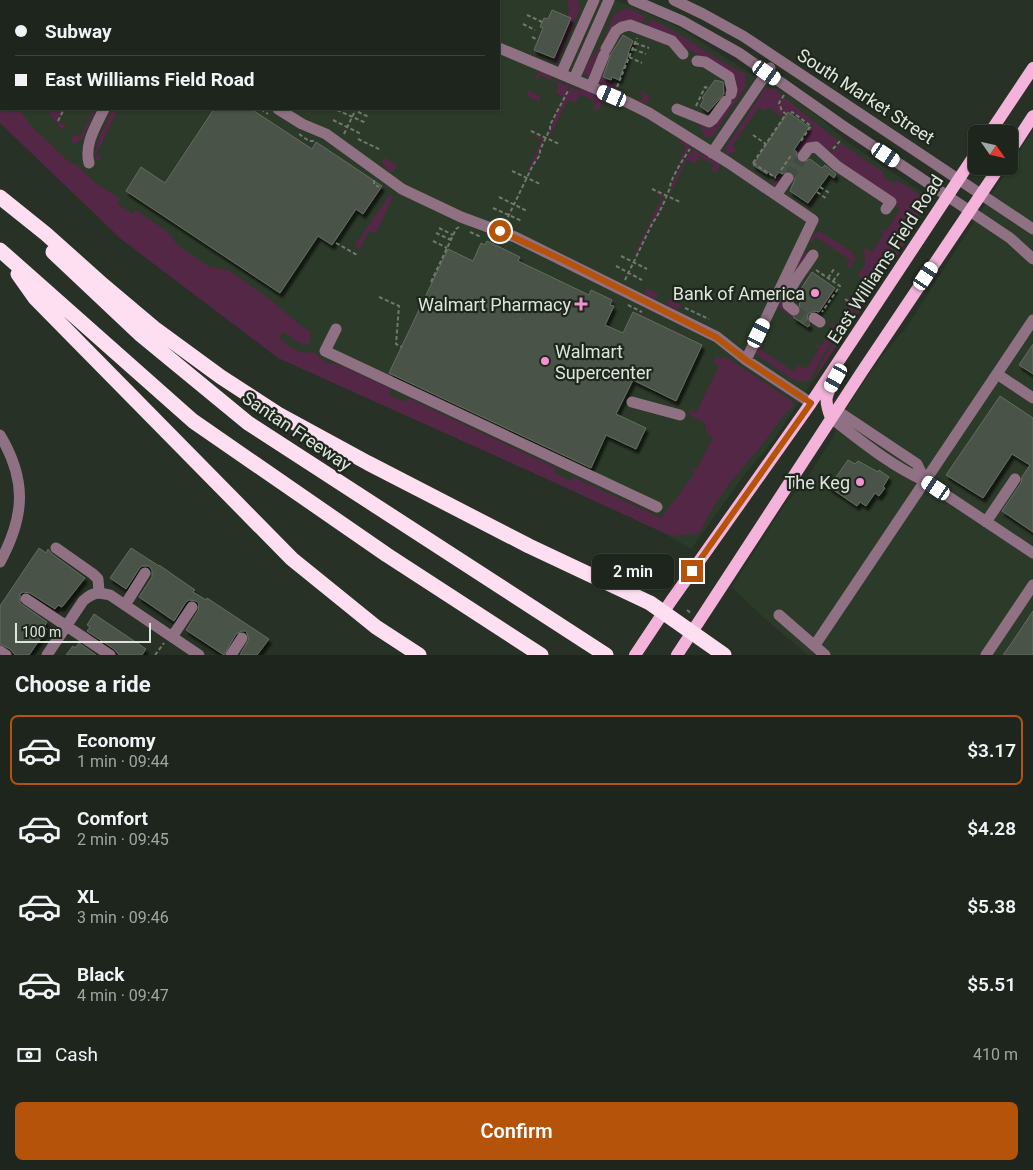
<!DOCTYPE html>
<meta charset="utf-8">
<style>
:root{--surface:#1e251c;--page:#262d25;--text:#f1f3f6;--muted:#a1a5a3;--line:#3c423b;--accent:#b45309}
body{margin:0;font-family:Roboto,sans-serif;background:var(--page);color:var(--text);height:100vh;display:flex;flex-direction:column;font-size:19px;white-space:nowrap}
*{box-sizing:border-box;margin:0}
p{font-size:16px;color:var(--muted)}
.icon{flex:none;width:28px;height:28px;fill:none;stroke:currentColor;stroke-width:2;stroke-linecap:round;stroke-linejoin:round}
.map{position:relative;height:655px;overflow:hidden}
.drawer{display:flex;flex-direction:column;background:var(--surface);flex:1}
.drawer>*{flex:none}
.top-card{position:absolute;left:0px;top:0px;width:500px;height:110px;box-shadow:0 1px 4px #0004,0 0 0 1px var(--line);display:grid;align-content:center;height:110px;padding:0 15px;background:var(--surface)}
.needle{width:32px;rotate:124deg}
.fabs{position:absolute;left:968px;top:125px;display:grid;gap:10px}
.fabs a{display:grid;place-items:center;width:50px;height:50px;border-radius:8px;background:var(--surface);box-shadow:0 1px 4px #0004,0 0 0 1px var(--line);font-size:25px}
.scale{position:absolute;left:15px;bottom:12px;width:136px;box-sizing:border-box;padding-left:5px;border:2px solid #dfe5de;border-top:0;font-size:14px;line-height:18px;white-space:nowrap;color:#dfe5de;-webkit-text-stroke:4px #1e271c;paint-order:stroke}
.end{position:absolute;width:22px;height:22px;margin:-11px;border:6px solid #b45309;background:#fff;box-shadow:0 0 0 2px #fff}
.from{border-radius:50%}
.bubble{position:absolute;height:35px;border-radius:8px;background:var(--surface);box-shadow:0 1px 4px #0004,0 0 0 1px var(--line);font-size:16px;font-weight:600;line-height:35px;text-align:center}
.car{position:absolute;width:15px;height:30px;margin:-15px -8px;border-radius:6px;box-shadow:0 0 4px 1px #0007;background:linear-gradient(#fff 24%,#345 0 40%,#fff 0 76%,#345 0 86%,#fff 0)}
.top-card b{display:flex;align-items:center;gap:18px;height:48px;font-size:19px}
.top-card b+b{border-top:1px solid var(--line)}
.top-card i{width:12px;height:12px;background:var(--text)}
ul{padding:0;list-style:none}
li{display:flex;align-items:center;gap:15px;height:70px;margin:0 10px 8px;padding:0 5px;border:2px solid transparent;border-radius:8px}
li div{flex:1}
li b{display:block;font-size:19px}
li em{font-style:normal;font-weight:600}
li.active{border-color:var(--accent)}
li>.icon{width:45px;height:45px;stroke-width:1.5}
h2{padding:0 15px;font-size:22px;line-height:60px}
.pay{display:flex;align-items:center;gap:12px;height:55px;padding:0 15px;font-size:19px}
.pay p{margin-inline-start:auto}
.primary-button{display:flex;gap:10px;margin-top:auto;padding:10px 15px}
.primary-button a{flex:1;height:58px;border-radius:8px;background:var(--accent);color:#fff;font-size:20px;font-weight:600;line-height:58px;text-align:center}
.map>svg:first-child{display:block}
</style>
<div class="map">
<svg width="1033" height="655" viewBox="0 0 1033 655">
<defs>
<filter id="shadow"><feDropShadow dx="2.5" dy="4.5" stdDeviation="1" flood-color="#0009"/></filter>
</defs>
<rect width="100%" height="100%" fill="#283125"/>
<path fill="#2c3a29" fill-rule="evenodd" d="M0,0H614L629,5L680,28L746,71L774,85L820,118L846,141L923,193L928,198L929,206L773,441L744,475L691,549L662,532L547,479L278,358L0,123ZM1,1H499V109H1Z
M1033,130V655H808L764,618L732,587L783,507L807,478L831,441L848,406L881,357L906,328Z"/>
<path fill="#552746" d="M568,0H578L580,9L558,60L554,62L550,60L552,57L554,58L570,8L567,4Z
M627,8L645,16L641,26L628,23L589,78H586L587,76L584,71L589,61L601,46L615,13Z
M651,19C684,34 712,58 745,74L746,86L712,137H705L699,123L708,124L734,90L731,75L690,50L646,28Z
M541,71L551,75V79L569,86L557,113L553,117L563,97L556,93L559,84L541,75L536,81V76Z
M600,72L603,73L602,78L617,84L614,90L601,84L597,80Z
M571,87L580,91L581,88L603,97L604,101L598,110L593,108L596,102L580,94L575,103L568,100L549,138L551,126Z
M766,87L769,89L774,88L782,96L778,103L783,113L781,117L769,107L765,111L759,107L732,146L738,151L727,154L725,152L726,147Z
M636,90L650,95L647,104L638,101V100L643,99L642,93L637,92Z
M531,91L540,96V102L527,96L528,92Z
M0,95L1,109H19L31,126L67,160L80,168L94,182L120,199L117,204L133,214L136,210L168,232L178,246L210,267L228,270L271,300L301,326L310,331V345L298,342L284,332L279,338C290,347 299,355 314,352L327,363L340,365L391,389L389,395L406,402L408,398L556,468L554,473L571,481L573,477L661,518L695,473L690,468L697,469L713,437L706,432L705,423L691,416L689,411L690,410L696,413L719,366L713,362L717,356L719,359L726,357L792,401L793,406L782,417L765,441L729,484L716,502L699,533L673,536L662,532L547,479L278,358L121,239L0,123Z
M784,97L838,141L827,154L808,145L779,186L777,187L772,185L813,126L792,111L787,113L782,110L780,103Z
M53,109H63L57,121L66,125L62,130L48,112L52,113Z
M94,109H96L82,139L75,144L71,142V140L74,134L80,137Z
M113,109H118L96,155L102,159L97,161C89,150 108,121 113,109Z
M536,135L543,138V141L535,162L525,176L542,140L536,137Z
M684,139L692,144L672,177L686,147L680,143Z
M840,143L883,172C883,178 888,181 894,183L898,181L923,197L922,202L925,207L905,231L856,305L846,298L847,297L853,301L866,281L858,276L865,264L864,249L866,248L872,252L884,233L878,229V228L886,231L900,209L829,156Z
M692,149L704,156L706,153L720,163L718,171L715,172L711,171L714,164L699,157L695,163L687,160L669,196L673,181Z
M385,158L397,165L393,172H389L382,163L383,159Z
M656,192L663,195C663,202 658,218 652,222L637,254L634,256L662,197L657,194Z
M390,194L393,197L376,233L369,231L360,249L354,246Z
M817,232H821L852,252L855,258L851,267L849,268L846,266L850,260L816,237L811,243V238Z
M905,236L908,239L813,381L824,357Z
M807,252L809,254L787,310L811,327L812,329L810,330L778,307L803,254Z
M647,288L658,294L657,297L653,299L646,295L644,291Z
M668,299H670L682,306L677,310L669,306L667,304Z
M844,300L855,307L822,357L810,380L799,382L796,380L795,381L757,355L756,351L762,342L763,344L760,349L793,371L799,365L806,369L819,349L814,344L821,346L834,328L829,324V322L836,325L849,305Z"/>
<path fill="#495346" stroke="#636d60" filter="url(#shadow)" d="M552,10L571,18L554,58L534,50L543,28L540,27L544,18L548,19Z
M623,35L633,41L628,53H629L619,80L612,77L611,80L603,77L611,54Z
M715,80L723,82L724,94L708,112L700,106L704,99L702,98Z
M214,109H251L312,149L316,142L382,186L363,214L356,209L332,245L318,236L280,293L126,191L141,167L165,183Z
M788,112L809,127L794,150L797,152L796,159L803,163L810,159L822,168L825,165L836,174L834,178L829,174L808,203L790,191L795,179L793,172L788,171L782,174L779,172L775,177L768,172L767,174L753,165Z
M487,241L520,257L518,261L589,295L591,290L612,300L610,305L614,306L605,325L623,333L633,312L702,345L676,401L633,380L616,414L646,428L636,449L606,435L591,468L389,373L448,249L473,261L481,243L485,245Z
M812,272L835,288L819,312L814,311L808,314L807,321L810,325L808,327L793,317L799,315L801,311L799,304L801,301L796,298L797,295Z
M1033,344V374L1019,365Z
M1000,396L1033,418V532L1002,511L1021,483L1022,477L1030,465L1012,454L983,498L946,475Z
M848,460L855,464L858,461L878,472L879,470L889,477L883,487L885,488L879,496L875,493L866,506L860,502L857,506L829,487Z
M39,548L46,553L48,549L52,554L85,578L62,607L58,605L55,609L30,593L23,592L20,594V603L47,622L44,627L47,629L29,655H15L10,649L0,644V606Z
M131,548L159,566V565L195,590L193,592L206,600L207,598L269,639L257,655H240L249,639L246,631H242L236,634L224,655L186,630L198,611L199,604L196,601L189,600L186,602L174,621L139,597L152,577V570L149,566H142L139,569L126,589L110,578Z
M1033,611V655H1003L1011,644Z
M94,614L146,649L142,655H119L114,649L87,631L90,627L87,625Z
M79,643L96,655H66L73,646L75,648Z"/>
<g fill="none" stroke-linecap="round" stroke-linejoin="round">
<path stroke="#434c41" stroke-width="11" stroke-dasharray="11 5.5" stroke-linecap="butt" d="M788,178L803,156
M794,310L811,322"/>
<path stroke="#71796f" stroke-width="2" stroke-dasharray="4 2.5" stroke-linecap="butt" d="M527,15L542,22
M523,24L535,30
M532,37L538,40
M635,43L649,48
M633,49L646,54
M629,57L642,63
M617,87L637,38
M696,106L705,87L708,88
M261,109L268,114
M352,109L369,117
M337,110L366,123
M791,113L792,112L811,126L801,141
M333,120L361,134
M58,121L64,109
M531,131L559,144
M299,134L309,141H315
M344,134L356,109
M753,135L766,144
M358,139L381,150
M833,149L840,141
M753,163L776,178
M753,163L786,114L782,111L779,103L784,95
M781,170L792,154
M512,171L540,184
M374,180V184L379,187
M820,187L831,194
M652,189L680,202
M817,192L827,199
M499,197L527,211
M493,208L522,221
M505,223L533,165L540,155V150L550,129V125L569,89
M439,228L453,235
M470,232L479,236H482
M436,233L451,240
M433,241L447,248
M336,243L357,255
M621,256L647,269
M616,266L642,280
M816,270L840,286L822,312
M828,278L834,269
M625,280L653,222C657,219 668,194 670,187C671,183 670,184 672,180C675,172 685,156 690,149
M833,281L839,273
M431,282L456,229L459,227
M379,297L399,306L396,344L402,347
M845,299L857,307
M628,305L642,312
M685,308L709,319
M687,610L692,614
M155,655L164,643"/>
<path stroke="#907184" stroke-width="11" d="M53,0L54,1
M382,0L384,1
M633,0L682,21L739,53L843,126L1010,238L1033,259
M674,0L703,14L743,36L1033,229
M154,1V0
M208,1L209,0
M218,1L219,0
M231,1L232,0
M241,1L242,0
M395,1L396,0
M499,48L625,101L649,113L729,163L813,220L746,360
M606,49L616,31L622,27L630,25L672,41L683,54
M697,61L705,62L729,77L732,90L731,94
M561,74L594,0
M574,79L609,0
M591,87L604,55
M278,109L302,124L326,134L402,189L461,217L515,237L717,337L746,360L811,403
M677,109L709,122L713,119L726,101
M712,153L770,68
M803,156L809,148L816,147L837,166L891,202L886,209
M89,163C84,144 96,126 104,109
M777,194L788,178
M794,310L788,305C786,288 804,270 813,255
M814,318L820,322
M336,329L325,351L657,507
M997,374L1033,398
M632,402L680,415
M836,410L917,464L925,481
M831,418C861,441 891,466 925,481L1033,553
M0,435C27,480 25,516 0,562
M986,522L1015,479
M56,548L93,574L98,579L99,592
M26,599L110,655
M125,605L145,573
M779,615L825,655
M172,637L192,607
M815,645L1033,320
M0,651L6,655
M47,655L83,601C93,592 98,592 110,595L199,655
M231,655L242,638
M986,655L1033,585"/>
<path stroke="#f3b3db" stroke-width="12" d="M989,134L1033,68
M1009,153L1033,116
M831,418C824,399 825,397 835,379
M635,655L671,601L811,403L976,153
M677,655L863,370L1000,166"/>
<path stroke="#fedef1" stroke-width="15" d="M0,197L46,234L103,285L154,328L221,377L278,414L368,463L529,546L650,603L724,655
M0,250L193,421L387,555L541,655
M53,252L141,335L248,423L606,655
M18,274L35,298L292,559L376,627L419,655"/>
</g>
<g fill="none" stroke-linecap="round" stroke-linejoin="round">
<path stroke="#b45309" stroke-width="6" d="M500,231L561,259L716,337L746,360L811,403L692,571"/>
</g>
<g fill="#f491d3" stroke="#1e271c" stroke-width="2">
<circle cx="815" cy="293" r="5"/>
<path d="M578.5 296.5h5v5h5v5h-5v5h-5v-5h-5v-5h5z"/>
<circle cx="545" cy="361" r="5"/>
<circle cx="860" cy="482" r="5"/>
</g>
<g text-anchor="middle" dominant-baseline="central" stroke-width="4.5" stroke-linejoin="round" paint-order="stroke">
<g font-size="18" fill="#dfe5de" stroke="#1e271c">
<text transform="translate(866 96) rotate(33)">South Market Street</text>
<text transform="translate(885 259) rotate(-57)">East Williams Field Road</text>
<text transform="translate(297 431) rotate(34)">Santan Freeway</text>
</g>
<g font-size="18" fill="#dfe5de" stroke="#1e271c" text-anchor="end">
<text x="805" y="293">Bank of America</text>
<text x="571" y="304">Walmart Pharmacy</text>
<text x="555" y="351" text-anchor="start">Walmart<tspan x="555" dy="21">Supercenter</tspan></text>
<text x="850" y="482">The Keg</text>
</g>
</g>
</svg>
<div class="fabs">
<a><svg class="needle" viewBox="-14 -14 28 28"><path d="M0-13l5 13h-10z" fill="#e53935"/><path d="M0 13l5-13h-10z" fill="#a1a5a3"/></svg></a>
</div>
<div class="scale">100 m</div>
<i class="end from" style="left:500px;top:231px"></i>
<i class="end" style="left:692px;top:571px"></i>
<div class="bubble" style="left:592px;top:554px;width:82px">2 min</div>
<i class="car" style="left:767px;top:73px;rotate:125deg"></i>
<i class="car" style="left:612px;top:96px;rotate:293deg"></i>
<i class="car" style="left:886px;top:155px;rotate:124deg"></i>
<i class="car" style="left:926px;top:276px;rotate:34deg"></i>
<i class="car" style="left:759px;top:333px;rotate:26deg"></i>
<i class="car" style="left:836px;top:378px;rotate:209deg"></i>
<i class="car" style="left:936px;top:488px;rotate:304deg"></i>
<div class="top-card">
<b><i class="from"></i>Subway</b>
<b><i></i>East Williams Field Road</b>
</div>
</div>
<section class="drawer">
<h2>Choose a ride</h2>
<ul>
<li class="active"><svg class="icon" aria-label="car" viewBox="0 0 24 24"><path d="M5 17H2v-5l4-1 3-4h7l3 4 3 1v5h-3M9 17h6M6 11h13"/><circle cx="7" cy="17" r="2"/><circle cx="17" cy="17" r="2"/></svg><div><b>Economy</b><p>1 min · 09:44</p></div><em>$3.17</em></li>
<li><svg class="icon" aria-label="car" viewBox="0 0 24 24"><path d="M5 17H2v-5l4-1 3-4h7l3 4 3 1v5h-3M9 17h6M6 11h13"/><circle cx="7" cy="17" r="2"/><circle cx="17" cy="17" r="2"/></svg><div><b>Comfort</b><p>2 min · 09:45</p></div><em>$4.28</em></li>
<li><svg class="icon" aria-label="car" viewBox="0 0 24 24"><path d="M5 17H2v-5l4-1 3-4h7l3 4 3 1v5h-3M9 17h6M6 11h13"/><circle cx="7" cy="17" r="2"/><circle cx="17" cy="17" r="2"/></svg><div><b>XL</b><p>3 min · 09:46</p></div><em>$5.38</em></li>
<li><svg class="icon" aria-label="car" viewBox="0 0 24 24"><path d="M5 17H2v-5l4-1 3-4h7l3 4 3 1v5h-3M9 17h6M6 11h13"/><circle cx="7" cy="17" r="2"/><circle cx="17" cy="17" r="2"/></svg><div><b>Black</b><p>4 min · 09:47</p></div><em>$5.51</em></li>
</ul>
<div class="pay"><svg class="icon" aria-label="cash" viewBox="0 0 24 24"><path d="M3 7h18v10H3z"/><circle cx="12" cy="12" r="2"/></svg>Cash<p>410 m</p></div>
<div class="primary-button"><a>Confirm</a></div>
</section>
